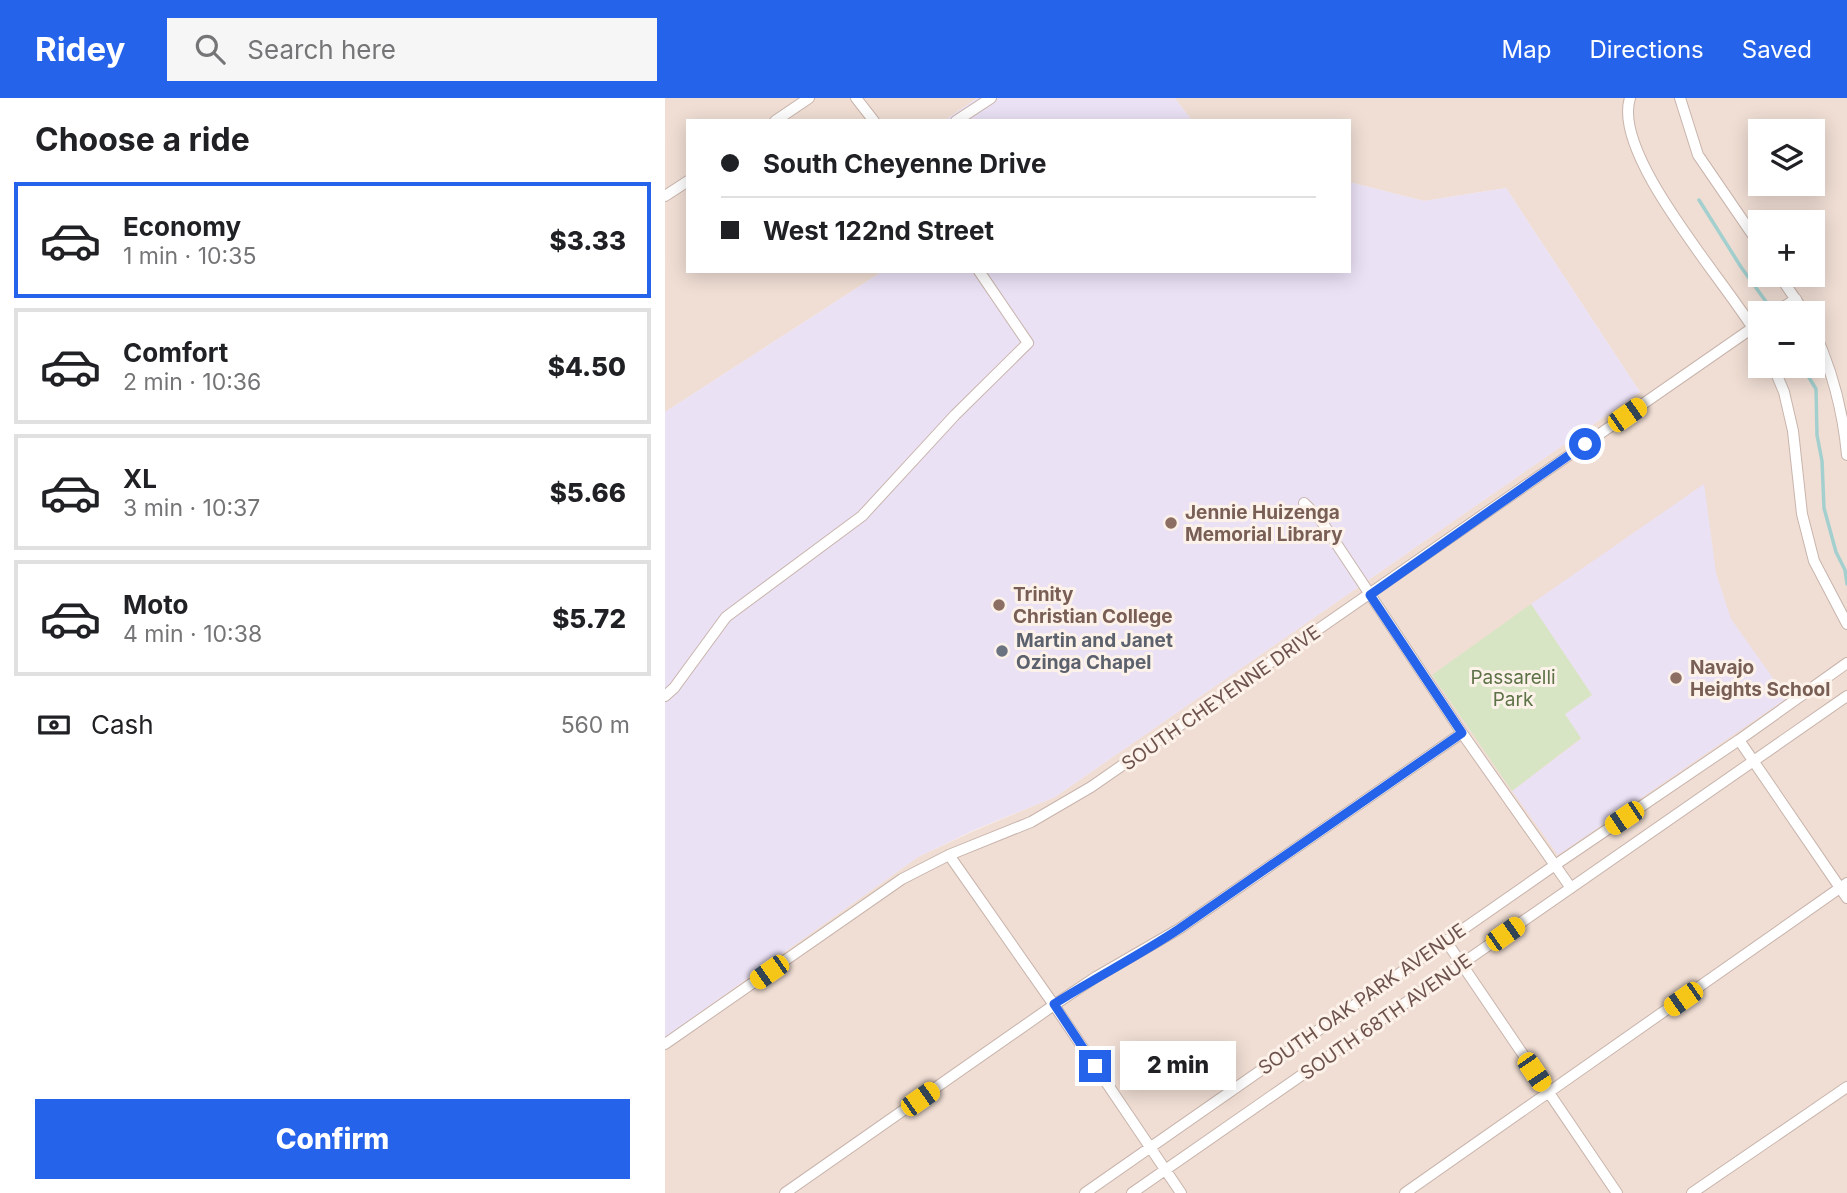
<!DOCTYPE html>
<meta charset="utf-8">
<style>
:root{--surface:#fff;--page:#f6f6f6;--text:#202124;--muted:#757577;--line:#e0e0e0;--accent:#2563eb}
body{margin:0;font-family:Inter,sans-serif;background:var(--page);color:var(--text);height:100vh;display:flex;flex-direction:column;font-size:26px;white-space:nowrap}
*{box-sizing:border-box;margin:0}
p{font-size:23px;color:var(--muted)}
.icon{flex:none;width:38px;height:38px;fill:none;stroke:currentColor;stroke-width:2;stroke-linecap:round;stroke-linejoin:round}
.map{position:relative;flex:1;overflow:hidden}
.drawer{display:flex;flex-direction:column;background:var(--surface);width:665px}
.drawer>*{flex:none}
.banner{position:absolute;left:21px;top:21px;width:665px;height:154px;border-radius:0px;box-shadow:0 4px 18px #0003;display:grid;align-content:center;height:154px;padding:0 35px;background:var(--surface)}
.controls{position:absolute;left:1083px;top:21px;display:grid;gap:14px}
.controls a{display:grid;place-items:center;width:77px;height:77px;border-radius:0px;background:var(--surface);box-shadow:0 4px 18px #0003;font-size:35px}
.end{position:absolute;width:32px;height:32px;margin:-16px;border:9px solid #2563eb;background:#fff;box-shadow:0 0 0 4px #fff}
.from{border-radius:50%}
.bubble{position:absolute;height:49px;border-radius:0px;background:var(--surface);box-shadow:0 4px 18px #0003;font-size:23px;font-weight:800;line-height:49px;text-align:center}
.car{position:absolute;width:21px;height:42px;margin:-21px -10px;border-radius:9px;box-shadow:0 0 5px 2px #0007;background:linear-gradient(#f5c518 24%,#345 0 40%,#f5c518 0 76%,#345 0 86%,#f5c518 0)}
.banner b{display:flex;align-items:center;gap:24px;height:66px;font-size:26px}
.banner b+b{border-top:2px solid var(--line)}
.banner i{width:18px;height:18px;background:var(--text)}
ul{padding:0;list-style:none}
li{display:flex;align-items:center;gap:21px;height:116px;margin:0 14px 10px;padding:0 21px;border:4px solid var(--line);border-radius:0px}
li div{flex:1}
li b{display:block;font-size:26px}
li em{font-style:normal;font-weight:800}
li.active{border-color:var(--accent)}
li>.icon{width:63px;height:63px;stroke-width:1.5}
h2{padding:0 35px;font-size:32px;line-height:84px}
.pay{display:flex;align-items:center;gap:18px;height:77px;padding:0 35px;font-size:26px}
.pay p{margin-inline-start:auto}
.cta{display:flex;gap:14px;margin-top:auto;padding:14px 35px}
.cta a{flex:1;height:80px;border-radius:0px;background:var(--accent);color:#fff;font-size:28px;font-weight:800;line-height:80px;text-align:center}
header{display:flex;align-items:center;gap:42px;box-sizing:border-box;height:98px;padding:0 35px;background:var(--accent);color:#fff}
header strong{font-size:33px}
nav{display:flex;gap:38px;margin-inline-start:auto;font-size:24px}
.search{width:490px;height:63px;background:var(--page);display:flex;align-items:center;gap:18px;box-sizing:border-box;padding:0 24px;border-radius:0px;color:var(--muted);font-size:26px}
main{display:flex;flex:1;min-height:0}
.map>svg:first-child{display:block}
</style>
<header>
<strong>Ridey</strong>
<div class="search"><svg class="icon" aria-label="search" viewBox="0 0 24 24"><circle cx="10" cy="10" r="6"/><path d="M15 15l6 6"/></svg>Search here</div>
<nav><a>Map</a><a>Directions</a><a>Saved</a></nav>
</header>
<main>
<section class="drawer">
<h2>Choose a ride</h2>
<ul>
<li class="active"><svg class="icon" aria-label="car" viewBox="0 0 24 24"><path d="M5 17H2v-5l4-1 3-4h7l3 4 3 1v5h-3M9 17h6M6 11h13"/><circle cx="7" cy="17" r="2"/><circle cx="17" cy="17" r="2"/></svg><div><b>Economy</b><p>1 min · 10:35</p></div><em>$3.33</em></li>
<li><svg class="icon" aria-label="car" viewBox="0 0 24 24"><path d="M5 17H2v-5l4-1 3-4h7l3 4 3 1v5h-3M9 17h6M6 11h13"/><circle cx="7" cy="17" r="2"/><circle cx="17" cy="17" r="2"/></svg><div><b>Comfort</b><p>2 min · 10:36</p></div><em>$4.50</em></li>
<li><svg class="icon" aria-label="car" viewBox="0 0 24 24"><path d="M5 17H2v-5l4-1 3-4h7l3 4 3 1v5h-3M9 17h6M6 11h13"/><circle cx="7" cy="17" r="2"/><circle cx="17" cy="17" r="2"/></svg><div><b>XL</b><p>3 min · 10:37</p></div><em>$5.66</em></li>
<li><svg class="icon" aria-label="car" viewBox="0 0 24 24"><path d="M5 17H2v-5l4-1 3-4h7l3 4 3 1v5h-3M9 17h6M6 11h13"/><circle cx="7" cy="17" r="2"/><circle cx="17" cy="17" r="2"/></svg><div><b>Moto</b><p>4 min · 10:38</p></div><em>$5.72</em></li>
</ul>
<div class="pay"><svg class="icon" aria-label="cash" viewBox="0 0 24 24"><path d="M3 7h18v10H3z"/><circle cx="12" cy="12" r="2"/></svg>Cash<p>560 m</p></div>
<div class="cta"><a>Confirm</a></div>
</section>
<div class="map">
<svg width="1182" height="1095" viewBox="0 0 1182 1095">
<rect width="100%" height="100%" fill="#f9ede5"/>
<path fill="#f0ded4" fill-rule="evenodd" d="M0,0H312L279,23H23V173H218L0,314Z
M510,0H1182V1095H0V939L253,759L309,733L390,699L975,294L841,90L759,103L684,84V23H527ZM1096,33H1148V86H1096ZM1096,124H1148V177H1096ZM1096,215H1148V268H1096Z"/>
<path fill="#eae1f5" d="M312,0H510L527,23H279Z
M684,84L759,103L841,90L975,294L390,699L309,732L253,759L0,939V314L218,173H684Z
M1039,386L1051,475L1066,521L1122,600L893,757L847,693L916,641L899,617L927,597L866,506Z"/>
<path fill="#d8e5c5" d="M866,506L927,597L900,616L916,640L847,693L767,577Z"/>
<g fill="none" stroke-linecap="round" stroke-linejoin="round">
<path stroke="#a3d0cf" stroke-width="3.5" d="M1034,102L1076,169L1102,205
M1137,268L1151,291L1152,337L1157,363L1159,410L1171,454L1180,472L1182,486"/>
<g stroke="#c8b4ac" stroke-width="12">
<path id="street" d="M191,0L209,23
M965,0C946,59 1066,189 1096,243
M1015,0L1033,57L1096,149
M110,23L144,0
M291,23L326,0
M0,98L23,83
M1114,177L1140,215
M1109,215L1131,201
M1148,231C1167,271 1178,313 1182,357
M1108,268L1119,294L1128,333L1137,416L1149,463L1182,526
M639,405L655,421L797,635L906,790
M0,598L9,590L61,519L197,418L290,317L363,245L314,173
M1074,642L1182,800
M284,757L389,907L516,1095
M781,843L952,1095
M0,946L237,781L284,757L366,724L426,689L1096,224
M120,1095L389,907L431,879L514,831L797,635
M420,1095L890,767L1074,642L1182,565
M467,1095L1182,598
M740,1095L1182,785
M1027,1095L1182,989"/>
</g>
<use href="#street" stroke="#fff" stroke-width="10"/>
</g>
<g fill="none" stroke-linecap="round" stroke-linejoin="round">
<path stroke="#2563eb" stroke-width="9" d="M430,968L389,906C430,880 473,858 514,831L797,635L705,497L920,346"/>
</g>
<g fill="#8d6e63" stroke="#fcf2ea" stroke-width="2.5">
<circle cx="506" cy="425" r="7"/>
<circle cx="334" cy="507" r="7"/>
<circle cx="1011" cy="580" r="7"/>
</g>
<circle fill="#6b7280" stroke="#fcf2ea" stroke-width="2.5" cx="337" cy="553" r="7"/>
<g text-anchor="middle" dominant-baseline="central" stroke-width="6" stroke-linejoin="round" paint-order="stroke">
<g font-size="19" font-weight="bold" fill="#785e54" stroke="#fcf2ea" text-anchor="start">
<text x="520" y="414">Jennie Huizenga<tspan x="520" dy="22">Memorial Library</tspan></text>
<text x="348" y="496">Trinity<tspan x="348" dy="22">Christian College</tspan></text>
<text x="1025" y="569">Navajo<tspan x="1025" dy="22">Heights School</tspan></text>
</g>
<g font-size="19" font-weight="bold" fill="#5b616d" stroke="#fcf2ea" text-anchor="start">
<text x="351" y="542">Martin and Janet<tspan x="351" dy="22">Ozinga Chapel</tspan></text>
</g>
<g font-size="19" fill="#5d7347" stroke="#fcf2ea">
<text x="848" y="579">Passarelli<tspan x="848" dy="22">Park</tspan></text>
</g>
<g font-size="19" fill="#6e534d" stroke="#fcf2ea">
<text transform="translate(556 600) rotate(-35)">SOUTH CHEYENNE DRIVE</text>
<text transform="translate(697 901) rotate(-35)">SOUTH OAK PARK AVENUE</text>
<text transform="translate(721 919) rotate(-35)">SOUTH 68TH AVENUE</text>
</g>
</g>
</svg>
<div class="controls">
<a><svg class="icon" aria-label="layers" viewBox="0 0 24 24"><path d="M12 4l9 5-9 5-9-5zM3 14l9 5 9-5"/></svg></a>
<a>+</a>
<a>−</a>
</div>
<i class="end from" style="left:920px;top:346px"></i>
<i class="end" style="left:430px;top:968px"></i>
<div class="bubble" style="left:455px;top:943px;width:116px">2 min</div>
<i class="car" style="left:962px;top:317px;rotate:55deg"></i>
<i class="car" style="left:959px;top:720px;rotate:236deg"></i>
<i class="car" style="left:840px;top:836px;rotate:55deg"></i>
<i class="car" style="left:104px;top:874px;rotate:235deg"></i>
<i class="car" style="left:1018px;top:901px;rotate:235deg"></i>
<i class="car" style="left:869px;top:974px;rotate:146deg"></i>
<i class="car" style="left:255px;top:1001px;rotate:55deg"></i>
<div class="banner">
<b><i class="from"></i>South Cheyenne Drive</b>
<b><i></i>West 122nd Street</b>
</div>
</div>
</main>
